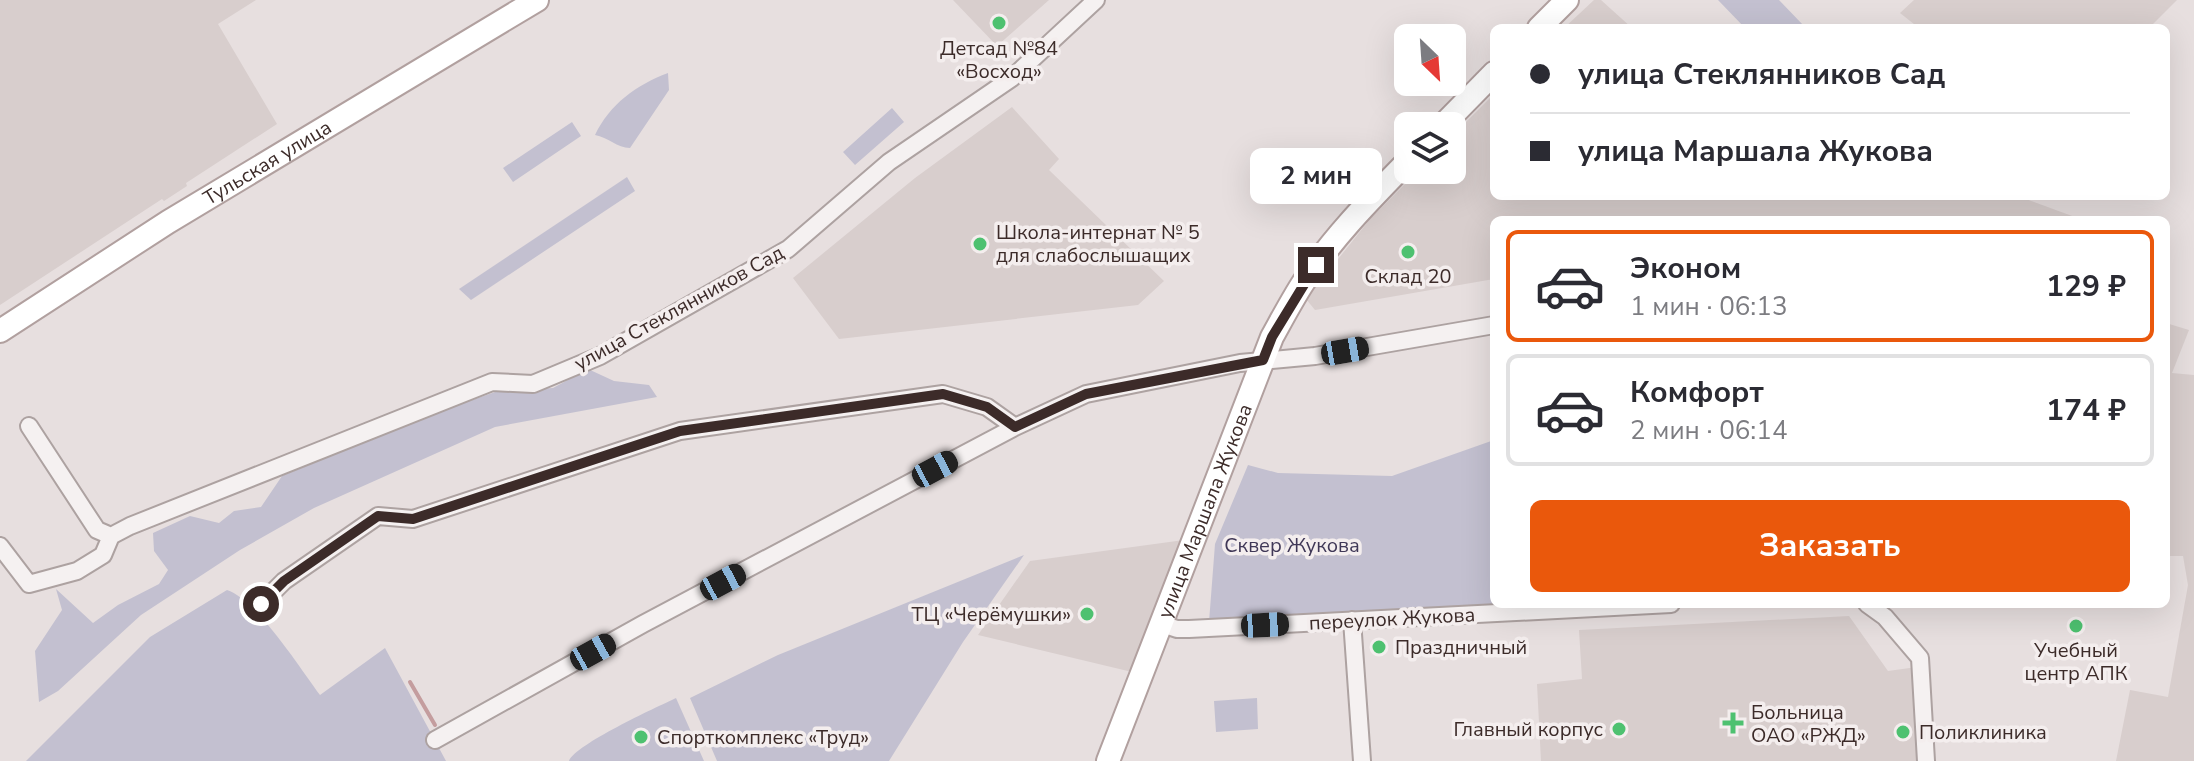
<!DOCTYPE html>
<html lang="ru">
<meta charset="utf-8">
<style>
:root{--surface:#fff;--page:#f2f2f3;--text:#2b2b33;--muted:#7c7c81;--line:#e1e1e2;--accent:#ea580c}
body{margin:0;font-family:"Nunito Sans",sans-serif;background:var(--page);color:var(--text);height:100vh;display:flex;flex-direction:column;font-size:30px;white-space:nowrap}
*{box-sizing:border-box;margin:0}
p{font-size:26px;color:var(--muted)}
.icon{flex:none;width:44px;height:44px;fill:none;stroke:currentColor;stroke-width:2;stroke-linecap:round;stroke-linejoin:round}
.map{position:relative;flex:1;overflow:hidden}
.side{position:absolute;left:1490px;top:216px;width:680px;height:392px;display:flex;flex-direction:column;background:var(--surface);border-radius:12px;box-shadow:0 8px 32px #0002}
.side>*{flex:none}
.banner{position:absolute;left:1490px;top:24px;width:680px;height:176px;border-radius:12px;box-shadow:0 8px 32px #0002;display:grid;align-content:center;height:176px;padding:0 40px;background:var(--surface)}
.needle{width:52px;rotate:155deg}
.buttons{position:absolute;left:1394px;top:24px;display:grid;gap:16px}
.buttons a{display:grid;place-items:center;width:72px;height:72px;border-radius:12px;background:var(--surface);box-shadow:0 8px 32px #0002;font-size:40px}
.end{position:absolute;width:36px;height:36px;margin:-18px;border:10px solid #3c2b29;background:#fff;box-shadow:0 0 0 4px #fff}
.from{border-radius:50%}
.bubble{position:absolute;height:56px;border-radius:12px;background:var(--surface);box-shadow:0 8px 32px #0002;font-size:26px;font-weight:700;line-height:56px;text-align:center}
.car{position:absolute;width:24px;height:48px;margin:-24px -12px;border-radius:10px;box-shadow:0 0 6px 2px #0007;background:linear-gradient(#222 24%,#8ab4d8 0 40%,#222 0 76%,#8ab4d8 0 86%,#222 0)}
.banner b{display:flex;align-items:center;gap:28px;height:76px;font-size:30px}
.banner b+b{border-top:2px solid var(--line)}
.banner i{width:20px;height:20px;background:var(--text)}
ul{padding:14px 0 0;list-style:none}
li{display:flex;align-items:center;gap:24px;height:112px;margin:0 16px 12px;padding:0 24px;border:4px solid var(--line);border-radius:12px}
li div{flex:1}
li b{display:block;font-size:30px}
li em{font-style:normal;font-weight:700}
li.selected{border-color:var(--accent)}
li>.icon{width:72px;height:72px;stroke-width:1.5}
.action{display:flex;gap:16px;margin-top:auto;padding:16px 40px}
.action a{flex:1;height:92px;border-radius:12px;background:var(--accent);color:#fff;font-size:32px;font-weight:700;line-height:92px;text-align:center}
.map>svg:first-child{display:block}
</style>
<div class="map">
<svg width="2194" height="761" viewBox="0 0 2194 761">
<rect width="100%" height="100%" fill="#e7dfdf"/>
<path fill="#d8cecd" d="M0,0H256L218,24L277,124L186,183L187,186L164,201L162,199L0,305Z
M953,0H1049L997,46Z
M1594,0H1601L1632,28H1564Z
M1914,0H2177L2149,28H1919L1900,13Z
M1494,94V196H2018L2083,220H1778L1776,218L1774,220H1494V279L1315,310L1306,299L1371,218L1419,170H1452V136Z
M1012,107L1059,159L1049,170L1164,281L1138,305L839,339L793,278L915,178Z
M2166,323L2189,330L2172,373L2194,375V761H2116L2130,690L2168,697L2188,585L2183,556H2166Z
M1184,540L1132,672L978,635L1030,561Z
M1849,616L1888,671L1924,666L1930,761H1541L1537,684L1582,679L1579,630Z"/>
<path fill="#c3c0d0" d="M1718,0H1779L1804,26L1745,28Z
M668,73L669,90L630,148C617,148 608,137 595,135C610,104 636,85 668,73Z
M892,108L904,122L855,165L843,152Z
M572,122L581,136L513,182L503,168Z
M627,177L635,191L471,300L459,289Z
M588,369L614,381L649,385L657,397L495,427L314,508L240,550L141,615L58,691L39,702L35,651L62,610L56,589L93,623L118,605L159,584L168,570L154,551L153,533L190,516L219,523L234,511L261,507L282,476L438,412L498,391L553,388Z
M1494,440V604H1538L1209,622L1215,544L1248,465L1278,473L1392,476Z
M1024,555L963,642L889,761H717L690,698L778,655Z
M227,590C256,599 300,668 320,695L385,648L446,761H26L150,637Z
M676,698L704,761H569C576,744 655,708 676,698Z
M1257,698L1258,729L1216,732L1214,701Z"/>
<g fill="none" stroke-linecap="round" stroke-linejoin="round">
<path stroke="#c49d9e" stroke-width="4" d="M410,682L435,725"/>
<g stroke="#ada2a1" stroke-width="20">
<path id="minor" d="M29,426L97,530L111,536
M111,536L130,526L492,382L533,384L600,356L788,249L889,162L1012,78L1096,0
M0,546L29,584L77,571L103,555L111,536
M1867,604L1885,617L1920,658L1926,761
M255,610L284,581L378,516L413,519L680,431L943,394L987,407L1015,427
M1352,620L1362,761
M1162,624L1177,629H1189L1671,604
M435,740L643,624L1015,427L1086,394L1240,363L1315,356L1494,325"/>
</g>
<g stroke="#b1a09f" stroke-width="26">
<g id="major">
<path d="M1539,28L1567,0"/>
<path d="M1442,126L1494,73"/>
<path id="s1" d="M0,331L168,222L537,0"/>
<path id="s2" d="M1108,761L1272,337C1282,319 1292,300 1303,283C1332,238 1371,199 1408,161"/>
</g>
</g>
<use href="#minor" stroke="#f5f1f1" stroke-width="16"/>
<use href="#major" stroke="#fff" stroke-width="22"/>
</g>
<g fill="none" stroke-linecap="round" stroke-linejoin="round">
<path stroke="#3c2b29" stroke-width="10" d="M261,604L284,581L378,516L413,519L680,431L943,394L987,407L1015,427L1086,394L1263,360L1272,337L1316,265"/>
</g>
<g fill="#4ec170" stroke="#f4eeee" stroke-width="3">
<circle cx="999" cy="23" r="8"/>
<circle cx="980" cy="244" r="8"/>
<circle cx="1408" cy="252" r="8"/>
<circle cx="1087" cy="614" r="8"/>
<circle cx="2076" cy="626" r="8"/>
<circle cx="1379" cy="647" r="8"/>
<path d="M1729 711h8v8h8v8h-8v8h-8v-8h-8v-8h8z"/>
<circle cx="1619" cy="729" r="8"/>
<circle cx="1903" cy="732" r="8"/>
<circle cx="641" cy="737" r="8"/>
</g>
<g text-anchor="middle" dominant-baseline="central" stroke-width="7" stroke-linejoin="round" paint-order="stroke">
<g font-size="20" fill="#3c2b29" stroke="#f4eeee" text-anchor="start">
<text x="999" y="48" text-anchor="middle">Детсад №84<tspan x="999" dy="23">«Восход»</tspan></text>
<text x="996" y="232">Школа-интернат № 5<tspan x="996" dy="23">для слабослышащих</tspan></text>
<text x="1408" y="276" text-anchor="middle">Склад 20</text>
<text x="1071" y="614" text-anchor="end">ТЦ «Черёмушки»</text>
<text x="1395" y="647">Праздничный</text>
<text x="2076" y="650" text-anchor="middle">Учебный<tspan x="2076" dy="23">центр АПК</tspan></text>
<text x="1751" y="712">Больница<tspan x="1751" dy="23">ОАО «РЖД»</tspan></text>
<text x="1603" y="729" text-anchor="end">Главный корпус</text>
<text x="1919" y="732">Поликлиника</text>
<text x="657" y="737">Спорткомплекс «Труд»</text>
</g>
<g font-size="20" fill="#3c2b29" stroke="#f4eeee">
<text stroke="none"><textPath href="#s1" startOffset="316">Тульская улица</textPath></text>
<text transform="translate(679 308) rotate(-29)">улица Стеклянников Сад</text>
<text stroke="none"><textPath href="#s2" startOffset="268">улица Маршала Жукова</textPath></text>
<text transform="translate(1392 619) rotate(-3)">переулок Жукова</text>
</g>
<g font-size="20" fill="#403857" stroke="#f4eeee">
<text x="1292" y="545">Сквер Жукова</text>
</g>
</g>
</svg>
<div class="buttons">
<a><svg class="needle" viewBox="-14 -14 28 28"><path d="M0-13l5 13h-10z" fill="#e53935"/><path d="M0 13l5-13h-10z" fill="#7c7c81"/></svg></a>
<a><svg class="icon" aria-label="layers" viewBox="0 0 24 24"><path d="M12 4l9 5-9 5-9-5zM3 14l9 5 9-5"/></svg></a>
</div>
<i class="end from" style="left:261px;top:604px"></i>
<i class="end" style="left:1316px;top:265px"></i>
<div class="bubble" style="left:1250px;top:148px;width:132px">2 мин</div>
<i class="car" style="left:1345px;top:351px;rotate:80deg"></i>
<i class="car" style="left:935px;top:469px;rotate:62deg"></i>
<i class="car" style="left:723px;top:582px;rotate:62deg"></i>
<i class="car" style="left:1265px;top:625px;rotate:87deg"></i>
<i class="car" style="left:593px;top:652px;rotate:61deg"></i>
<div class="banner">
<b><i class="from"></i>улица Стеклянников Сад</b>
<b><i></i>улица Маршала Жукова</b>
</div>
<section class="side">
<ul>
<li class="selected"><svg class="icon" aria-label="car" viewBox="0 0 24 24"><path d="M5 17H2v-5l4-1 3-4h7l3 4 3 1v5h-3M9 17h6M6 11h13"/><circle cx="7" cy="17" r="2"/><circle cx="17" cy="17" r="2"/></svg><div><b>Эконом</b><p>1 мин · 06:13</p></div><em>129 ₽</em></li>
<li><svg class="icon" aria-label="car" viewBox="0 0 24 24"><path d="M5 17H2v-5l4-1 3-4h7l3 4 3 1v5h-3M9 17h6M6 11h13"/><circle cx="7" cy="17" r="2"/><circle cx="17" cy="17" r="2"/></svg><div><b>Комфорт</b><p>2 мин · 06:14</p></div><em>174 ₽</em></li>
</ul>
<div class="action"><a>Заказать</a></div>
</section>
</div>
